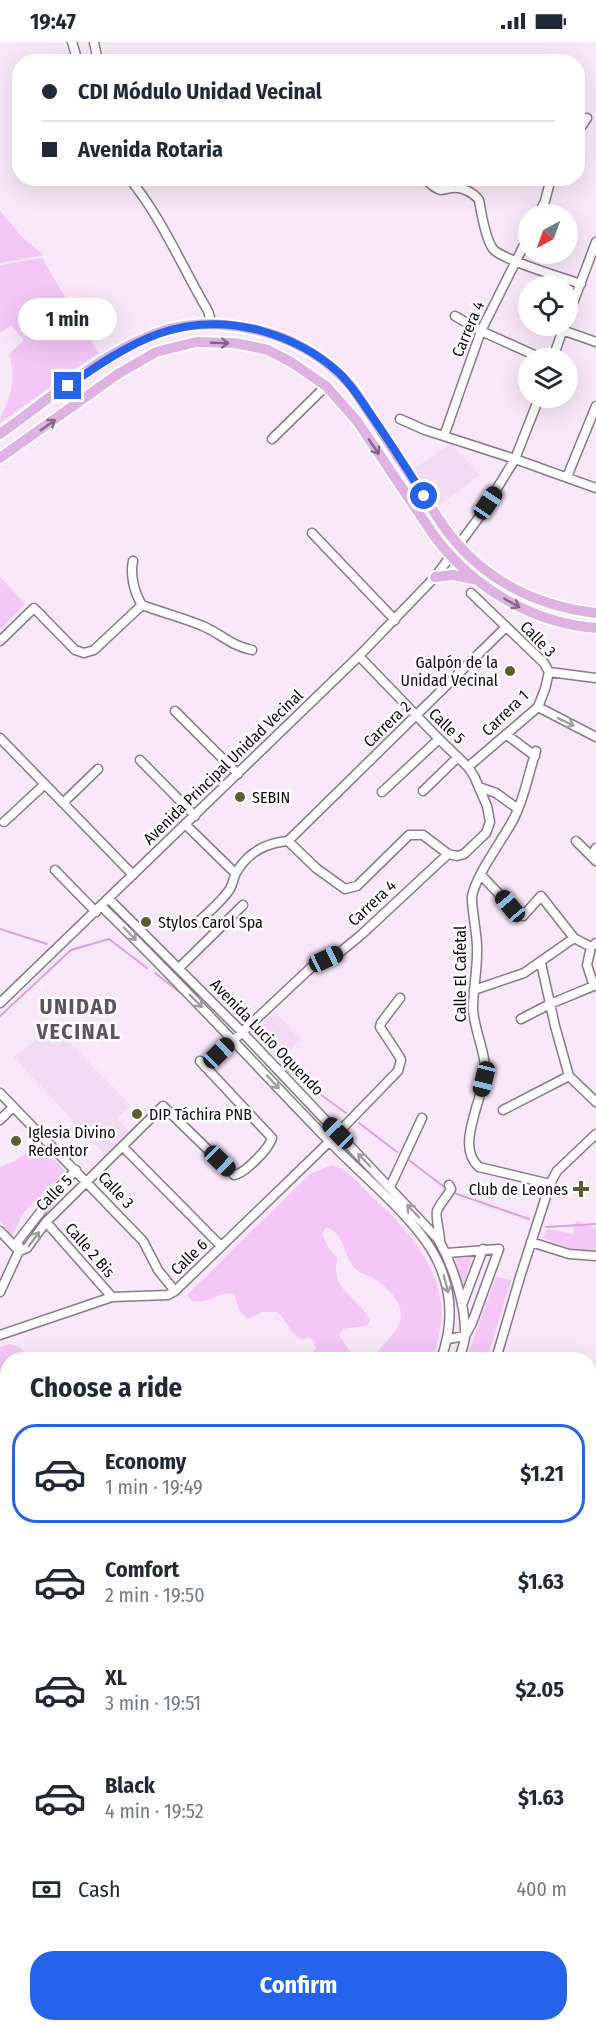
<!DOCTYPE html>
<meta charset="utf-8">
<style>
:root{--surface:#fff;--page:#f2f2f3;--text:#1f2937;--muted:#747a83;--line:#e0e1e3;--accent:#2563eb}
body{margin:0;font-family:"Fira Sans Condensed",sans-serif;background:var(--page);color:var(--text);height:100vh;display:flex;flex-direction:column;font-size:22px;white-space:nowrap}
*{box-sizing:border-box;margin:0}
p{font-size:20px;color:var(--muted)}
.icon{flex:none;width:33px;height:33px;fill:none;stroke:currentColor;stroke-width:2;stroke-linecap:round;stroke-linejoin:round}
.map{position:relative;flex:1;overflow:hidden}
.panel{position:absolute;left:0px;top:1310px;width:597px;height:680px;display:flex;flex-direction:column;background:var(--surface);border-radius:24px 24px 0 0;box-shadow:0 6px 24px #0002}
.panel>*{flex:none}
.banner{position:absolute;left:12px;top:12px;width:573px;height:132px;border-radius:24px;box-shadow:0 6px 24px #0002;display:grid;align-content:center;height:132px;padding:0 30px;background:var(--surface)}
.needle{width:39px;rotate:221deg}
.fabs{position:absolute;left:518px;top:162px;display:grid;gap:12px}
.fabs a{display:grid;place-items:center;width:60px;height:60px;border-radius:50%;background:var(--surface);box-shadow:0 6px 24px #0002;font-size:30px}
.end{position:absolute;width:27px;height:27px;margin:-14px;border:8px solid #2563eb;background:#fff;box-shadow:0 0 0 3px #fff}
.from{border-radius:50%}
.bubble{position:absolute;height:42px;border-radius:21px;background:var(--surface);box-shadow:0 6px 24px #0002;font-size:20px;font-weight:700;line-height:42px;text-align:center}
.car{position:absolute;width:18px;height:36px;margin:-18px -9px;border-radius:8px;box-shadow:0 0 4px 2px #0007;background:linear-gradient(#222 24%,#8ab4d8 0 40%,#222 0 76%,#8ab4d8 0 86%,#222 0)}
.banner b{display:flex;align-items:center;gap:21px;height:57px;font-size:22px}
.banner b+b{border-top:2px solid var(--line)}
.banner i{width:15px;height:15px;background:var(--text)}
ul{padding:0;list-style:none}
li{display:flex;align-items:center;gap:18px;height:99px;margin:0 12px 9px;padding:0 18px;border:3px solid transparent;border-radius:24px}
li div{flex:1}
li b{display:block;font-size:22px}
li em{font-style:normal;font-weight:700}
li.active{border-color:var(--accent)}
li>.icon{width:54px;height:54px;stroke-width:1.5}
h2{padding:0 30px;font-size:27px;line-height:72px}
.pay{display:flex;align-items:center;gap:15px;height:66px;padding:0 30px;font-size:22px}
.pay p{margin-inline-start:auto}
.primary-button{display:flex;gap:12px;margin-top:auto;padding:12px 30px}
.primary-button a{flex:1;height:69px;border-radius:24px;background:var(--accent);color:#fff;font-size:24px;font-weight:700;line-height:69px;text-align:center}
.status{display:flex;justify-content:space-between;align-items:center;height:42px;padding:0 30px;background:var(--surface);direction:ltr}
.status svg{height:16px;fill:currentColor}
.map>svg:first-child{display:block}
</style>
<div class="status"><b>19:47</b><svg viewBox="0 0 49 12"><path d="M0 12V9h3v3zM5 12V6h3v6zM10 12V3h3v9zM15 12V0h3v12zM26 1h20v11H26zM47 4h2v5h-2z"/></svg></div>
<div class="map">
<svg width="596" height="1988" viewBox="0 0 596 1988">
<rect width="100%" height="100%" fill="#f9e7fa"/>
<path fill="#f3dbf4" d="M451,402L480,433L438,464L413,427Z
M275,970L301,998L277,1018L251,993Z
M54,985L131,1063L117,1076L129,1090L105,1113L14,1015Z
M0,1346L8,1348L7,1667L0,1662Z"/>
<path fill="#f3c7f6" d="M0,169L21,194L43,213L0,221Z
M42,216L98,311L0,381C0,374 3,370 6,364C13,346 15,330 9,312L24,298L11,283L0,291V223Z
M0,535L25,562L0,588Z
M41,1102L65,1130L23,1171L12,1194L0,1180V1125L15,1119Z
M332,1123C346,1126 358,1141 368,1151C400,1179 436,1218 441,1262C443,1281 438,1299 433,1317H380L377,1312C383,1299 401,1289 401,1273C401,1257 384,1242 371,1235C367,1233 361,1231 358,1229C342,1217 347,1192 326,1185L322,1192L328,1205L337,1216C330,1251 360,1254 370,1279L366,1284L343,1287L339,1293L355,1317H307L316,1307L314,1299L308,1295L302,1298C289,1290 287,1278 277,1270H262L249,1277C237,1270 238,1263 234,1252C216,1249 210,1263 192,1259L187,1253L310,1132Z
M576,1179L596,1187V1208L579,1210L543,1196L547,1187L573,1192Z
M473,1213L463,1245L455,1216H464Z
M496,1235L511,1238L487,1317H466Z
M9,1302C19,1304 23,1307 28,1316L8,1317L7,1349L0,1351V1305Z"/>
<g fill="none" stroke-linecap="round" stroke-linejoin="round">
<path stroke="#dba2df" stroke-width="2" d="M0,887L47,902
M155,931L186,955
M0,974L71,908L109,897L147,926
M276,1020L346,1071
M359,1081L397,1110
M406,1116L447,1147
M451,1150L529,1177
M546,1185L596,1182"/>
<g stroke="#89798a" stroke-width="11">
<path id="minor" d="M72,0L78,20
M94,0L98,20
M578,89L587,76
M129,136C162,176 182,225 208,269L212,282
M424,136C429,141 435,147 441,148C445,148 448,146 452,146C462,145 473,150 479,158C481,170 486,200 494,208C508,220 561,235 581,242
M539,172L545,159L551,136
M455,274L481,289L541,316
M567,277L596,200
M562,288L596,300
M553,316L564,284
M400,377L425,388L515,417L596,446
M444,394L481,289L528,195
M272,397L326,344
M567,435L596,364
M312,491L395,578
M471,551L544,621L549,630
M142,563C163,571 185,576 205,585C224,594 230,603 252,608
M0,599L34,566L75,608L84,611L94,608L142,563C134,550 130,533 133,519
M549,630L596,636
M538,665L596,695
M175,669L238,732
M507,693L535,714
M0,696L133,833
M536,709C528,732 525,756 513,778C502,799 477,831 472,854C471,862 477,893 477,904C478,925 473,946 473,967C474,987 484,1006 485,1025C485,1041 479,1055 475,1070C470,1088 463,1111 479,1125L550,1142
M140,718L195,774
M468,725L538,665L545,647L549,630
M479,745L496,751L518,767
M423,749L458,715
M382,750L439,697
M64,760L98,727
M4,780L45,742
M186,783L235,831
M288,799L506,585
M288,799L316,826L345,847L357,844L409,793H423L448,812
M576,799L596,819
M591,814L596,806
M55,828L96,870
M481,833L518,872L523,874L541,854L574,896
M109,857L242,990L438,1197C453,1223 466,1263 465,1294C465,1301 461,1310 459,1317
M101,864C180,940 253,1021 329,1099C361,1133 419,1178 438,1220C453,1252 453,1284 441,1317
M197,881C208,871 221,860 230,847C233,841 234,834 237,829C249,810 265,801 288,799
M591,905L587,923L594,944
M541,921L555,984L569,1034L596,1060
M179,926L243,863
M474,948L524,931L574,896L591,905L596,901
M0,961L359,614L435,535L480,474L515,417L539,356
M521,977L550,962L596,943
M205,1025L318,919L339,911L361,893L448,812L457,814L464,812L486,791L490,780L487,764L474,734L468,725L439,697L359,614
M0,1051L143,1199L158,1228L175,1249
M503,1068L569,1034
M0,1078L13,1065
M123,1105L221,1204
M390,1145L422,1076
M46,1180L112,1255
M0,1189L19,1209
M440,1199C440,1191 435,1173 437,1169C440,1161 447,1155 451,1147L449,1143
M531,1200L569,1212L596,1214
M19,1209L27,1206L46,1180L163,1064L234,1133C244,1132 269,1107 272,1096L200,1019
M447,1211L499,1207L472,1281L465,1294L448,1297
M0,1250L19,1209L18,1199L63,1141L76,1128
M462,1263L483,1207
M0,1293L112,1255L168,1253L175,1249L329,1100L398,1029L401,1018L399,1014L380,985L381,981L400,956
M496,1317L520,1235L550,1142L557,1129L596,1092
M590,1460L596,1451
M590,1619L596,1611
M590,1674L596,1668
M0,1773L8,1784
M590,1823L596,1817
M590,1870L596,1875
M0,1913L8,1904
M0,1938L8,1926
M590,1978L596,1983
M114,1982L119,1988
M170,1982L175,1988
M364,1982L369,1988
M145,1988L147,1982
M283,1988L289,1982
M449,1988L456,1982"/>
</g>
<g stroke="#fff" stroke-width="14">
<path id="major" d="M0,392C49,357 120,296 179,285C204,280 227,282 252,287C292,295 325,315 352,345L444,485C481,536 534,564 596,571
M0,416L118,332L156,310L196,300L233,301L250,304L268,308L291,320L326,344L357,379L435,495C474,546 532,581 596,586
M435,535L453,533L473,537"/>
</g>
<use href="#minor" stroke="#fff" stroke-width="8"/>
<use href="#major" stroke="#deb3e2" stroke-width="10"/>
</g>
<defs><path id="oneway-shaft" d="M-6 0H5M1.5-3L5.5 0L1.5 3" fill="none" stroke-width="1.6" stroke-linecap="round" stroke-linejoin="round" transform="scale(1.5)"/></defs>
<g stroke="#826884">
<use href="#oneway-shaft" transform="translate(220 301) rotate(2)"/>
<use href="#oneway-shaft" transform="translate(48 383) rotate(-35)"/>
<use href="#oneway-shaft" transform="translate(374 405) rotate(56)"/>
<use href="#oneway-shaft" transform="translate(512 561) rotate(30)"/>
</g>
<g stroke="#a09ea0">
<use href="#oneway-shaft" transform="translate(566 680) rotate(26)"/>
<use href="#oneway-shaft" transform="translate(130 892) rotate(46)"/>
<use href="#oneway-shaft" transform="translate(196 959) rotate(45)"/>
<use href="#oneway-shaft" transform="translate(273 1040) rotate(47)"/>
<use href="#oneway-shaft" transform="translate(364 1118) rotate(-134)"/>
<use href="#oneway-shaft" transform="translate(413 1169) rotate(-134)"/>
<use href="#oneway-shaft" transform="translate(34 1197) rotate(-54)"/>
<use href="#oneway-shaft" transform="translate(446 1242) rotate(75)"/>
</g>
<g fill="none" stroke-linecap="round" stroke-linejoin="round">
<path stroke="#2563eb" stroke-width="8" d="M68,344C131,300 182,267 262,289C290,297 316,310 338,330C351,342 361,358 371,373C390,400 407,427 424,454"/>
</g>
<g fill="#5a5f2d" stroke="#fff" stroke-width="2">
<circle cx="510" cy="629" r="6"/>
<circle cx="240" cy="755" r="6"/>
<circle cx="146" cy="880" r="6"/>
<circle cx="137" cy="1072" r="6"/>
<circle cx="16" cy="1099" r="6"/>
<path d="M578 1138h6v6h6v6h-6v6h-6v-6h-6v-6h6z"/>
</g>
<g text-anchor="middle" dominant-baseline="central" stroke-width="5" stroke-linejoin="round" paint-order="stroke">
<g font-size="16" fill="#120c12" stroke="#fff">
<text transform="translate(468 287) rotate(-67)">Carrera 4</text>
<text transform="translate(538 597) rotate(46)">Calle 3</text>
<text transform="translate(505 671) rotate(-44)">Carrera 1</text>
<text transform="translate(387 682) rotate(-44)">Carrera 2</text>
<text transform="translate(447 684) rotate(44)">Calle 5</text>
<text transform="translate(223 725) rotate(-44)">Avenida Principal Unidad Vecinal</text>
<text transform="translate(372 861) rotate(-43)">Carrera 4</text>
<text transform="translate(460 932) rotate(-90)">Calle El Cafetal</text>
<text transform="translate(267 995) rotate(46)">Avenida Lucio Oquendo</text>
<text transform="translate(116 1148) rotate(47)">Calle 3</text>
<text transform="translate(54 1151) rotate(-45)">Calle 5</text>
<text transform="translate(90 1208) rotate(49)">Calle 2 Bis</text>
<text transform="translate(189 1215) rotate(-44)">Calle 6</text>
</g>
<g font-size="16" fill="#120c12" stroke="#fff" text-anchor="start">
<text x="498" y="620" text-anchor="end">Galpón de la<tspan x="498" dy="18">Unidad Vecinal</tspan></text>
<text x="252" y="755">SEBIN</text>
<text x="158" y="880">Stylos Carol Spa</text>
<text x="149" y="1072">DIP Táchira PNB</text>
<text x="28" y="1090">Iglesia Divino<tspan x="28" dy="18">Redentor</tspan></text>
<text x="568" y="1147" text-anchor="end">Club de Leones</text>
</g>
<g font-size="22" font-weight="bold" letter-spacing="1.5" fill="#615262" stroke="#fff">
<text x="79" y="964">UNIDAD<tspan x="79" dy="25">VECINAL</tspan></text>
</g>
</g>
</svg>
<div class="fabs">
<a><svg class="needle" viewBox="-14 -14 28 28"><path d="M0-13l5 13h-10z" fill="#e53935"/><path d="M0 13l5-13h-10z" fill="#747a83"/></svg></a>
<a><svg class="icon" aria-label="locate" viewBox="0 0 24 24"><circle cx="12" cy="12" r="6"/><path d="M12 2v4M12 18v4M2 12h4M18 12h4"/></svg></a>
<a><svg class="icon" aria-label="layers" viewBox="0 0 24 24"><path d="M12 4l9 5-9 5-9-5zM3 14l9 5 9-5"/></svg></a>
</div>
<i class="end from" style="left:424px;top:454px"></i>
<i class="end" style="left:68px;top:344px"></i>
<div class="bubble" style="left:18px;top:256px;width:99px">1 min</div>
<i class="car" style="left:488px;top:461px;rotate:34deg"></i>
<i class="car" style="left:510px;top:864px;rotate:320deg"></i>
<i class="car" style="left:326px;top:917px;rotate:65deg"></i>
<i class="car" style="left:219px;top:1011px;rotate:46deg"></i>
<i class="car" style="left:484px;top:1037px;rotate:194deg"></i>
<i class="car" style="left:338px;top:1091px;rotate:316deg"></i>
<i class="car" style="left:220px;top:1119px;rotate:134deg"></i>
<div class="banner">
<b><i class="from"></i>CDI Módulo Unidad Vecinal</b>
<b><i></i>Avenida Rotaria</b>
</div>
<section class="panel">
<h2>Choose a ride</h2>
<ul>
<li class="active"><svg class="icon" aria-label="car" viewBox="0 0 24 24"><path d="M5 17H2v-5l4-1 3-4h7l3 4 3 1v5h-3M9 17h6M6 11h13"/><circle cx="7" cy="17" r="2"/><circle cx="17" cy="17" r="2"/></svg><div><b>Economy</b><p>1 min · 19:49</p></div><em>$1.21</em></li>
<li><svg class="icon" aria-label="car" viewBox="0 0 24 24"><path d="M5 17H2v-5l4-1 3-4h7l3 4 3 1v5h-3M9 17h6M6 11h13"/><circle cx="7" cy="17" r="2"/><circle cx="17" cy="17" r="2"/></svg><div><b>Comfort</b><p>2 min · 19:50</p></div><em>$1.63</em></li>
<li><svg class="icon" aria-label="car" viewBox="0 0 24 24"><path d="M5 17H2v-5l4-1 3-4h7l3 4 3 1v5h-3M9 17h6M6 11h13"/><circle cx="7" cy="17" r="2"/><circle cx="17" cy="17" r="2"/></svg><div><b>XL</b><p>3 min · 19:51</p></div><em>$2.05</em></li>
<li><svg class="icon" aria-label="car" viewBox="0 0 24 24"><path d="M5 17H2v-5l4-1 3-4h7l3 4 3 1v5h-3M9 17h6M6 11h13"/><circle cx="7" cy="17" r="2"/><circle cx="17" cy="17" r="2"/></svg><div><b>Black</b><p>4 min · 19:52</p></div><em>$1.63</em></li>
</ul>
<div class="pay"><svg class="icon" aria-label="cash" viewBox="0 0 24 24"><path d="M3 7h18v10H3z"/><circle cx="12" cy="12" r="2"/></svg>Cash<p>400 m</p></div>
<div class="primary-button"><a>Confirm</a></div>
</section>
</div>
